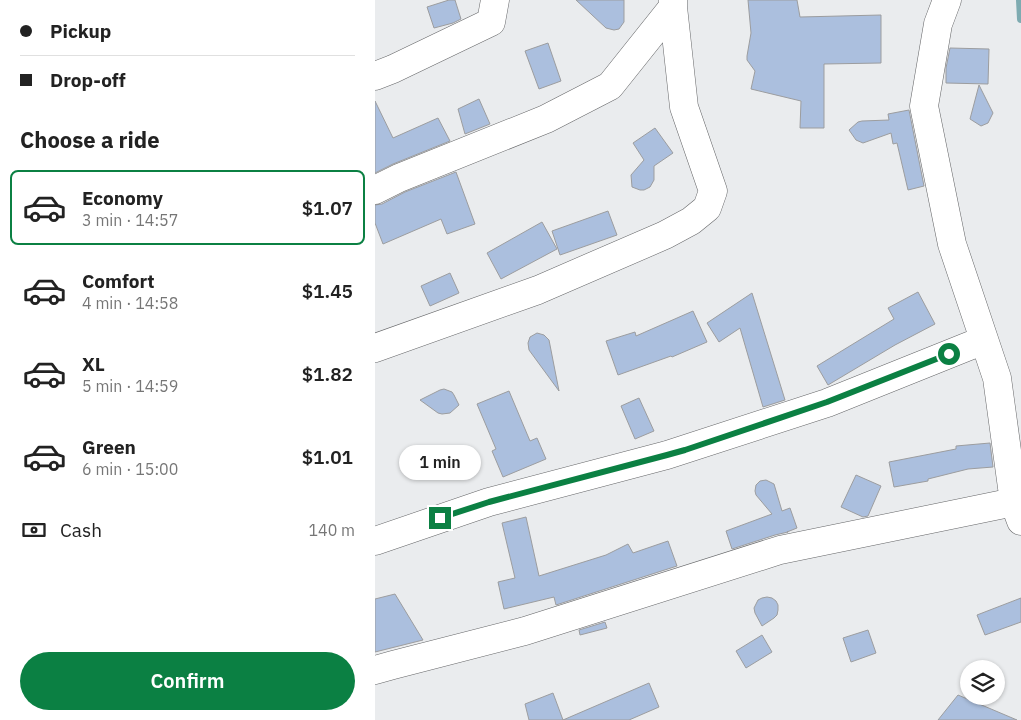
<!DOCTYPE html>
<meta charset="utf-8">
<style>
:root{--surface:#fff;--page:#f6f6f6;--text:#222;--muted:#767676;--line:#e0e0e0;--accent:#0b8043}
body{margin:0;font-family:"IBM Plex Sans",sans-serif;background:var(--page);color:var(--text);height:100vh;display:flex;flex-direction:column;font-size:19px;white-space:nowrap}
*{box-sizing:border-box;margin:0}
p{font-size:16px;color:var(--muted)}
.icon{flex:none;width:28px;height:28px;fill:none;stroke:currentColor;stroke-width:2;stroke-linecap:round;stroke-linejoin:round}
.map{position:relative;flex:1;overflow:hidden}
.drawer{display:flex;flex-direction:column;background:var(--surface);width:375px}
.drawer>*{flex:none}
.guide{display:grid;align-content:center;height:110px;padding:0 20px;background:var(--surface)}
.tools{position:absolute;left:585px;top:660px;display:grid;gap:10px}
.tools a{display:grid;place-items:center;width:45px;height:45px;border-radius:50%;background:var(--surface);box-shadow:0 1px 4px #0004;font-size:25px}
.end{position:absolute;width:22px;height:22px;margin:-11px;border:6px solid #0b8043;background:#fff;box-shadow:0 0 0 2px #fff}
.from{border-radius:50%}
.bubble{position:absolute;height:35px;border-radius:18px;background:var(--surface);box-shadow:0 1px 4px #0004;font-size:16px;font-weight:600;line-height:35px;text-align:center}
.guide b{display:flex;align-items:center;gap:18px;height:48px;font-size:19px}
.guide b+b{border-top:1px solid var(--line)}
.guide i{width:12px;height:12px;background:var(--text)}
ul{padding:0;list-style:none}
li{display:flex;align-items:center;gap:15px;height:75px;margin:0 10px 8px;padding:0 10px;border:2px solid transparent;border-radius:8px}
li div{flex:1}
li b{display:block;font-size:19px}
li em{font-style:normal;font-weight:600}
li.current{border-color:var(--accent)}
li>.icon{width:45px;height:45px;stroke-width:1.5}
h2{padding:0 20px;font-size:22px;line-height:60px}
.pay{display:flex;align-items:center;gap:12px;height:55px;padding:0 20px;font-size:19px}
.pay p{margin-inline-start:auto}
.action{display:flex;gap:10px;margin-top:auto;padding:10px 20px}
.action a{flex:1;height:58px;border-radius:30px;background:var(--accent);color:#fff;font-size:20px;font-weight:600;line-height:58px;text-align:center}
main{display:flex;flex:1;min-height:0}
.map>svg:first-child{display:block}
</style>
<main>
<section class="drawer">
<div class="guide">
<b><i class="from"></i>Pickup</b>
<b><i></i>Drop-off</b>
</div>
<h2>Choose a ride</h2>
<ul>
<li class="current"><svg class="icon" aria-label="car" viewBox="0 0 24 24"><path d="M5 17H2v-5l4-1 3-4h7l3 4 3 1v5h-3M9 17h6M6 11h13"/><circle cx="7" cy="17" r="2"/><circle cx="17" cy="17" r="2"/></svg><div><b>Economy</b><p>3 min · 14:57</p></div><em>$1.07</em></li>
<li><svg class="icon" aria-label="car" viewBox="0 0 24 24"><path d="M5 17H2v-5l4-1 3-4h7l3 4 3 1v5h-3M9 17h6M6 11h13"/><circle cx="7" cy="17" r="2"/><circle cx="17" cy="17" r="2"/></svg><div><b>Comfort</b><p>4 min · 14:58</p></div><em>$1.45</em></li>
<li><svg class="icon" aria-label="car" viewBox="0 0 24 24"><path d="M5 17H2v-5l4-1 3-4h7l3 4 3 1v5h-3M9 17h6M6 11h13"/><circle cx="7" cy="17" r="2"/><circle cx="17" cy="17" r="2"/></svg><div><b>XL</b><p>5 min · 14:59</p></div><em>$1.82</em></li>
<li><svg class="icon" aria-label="car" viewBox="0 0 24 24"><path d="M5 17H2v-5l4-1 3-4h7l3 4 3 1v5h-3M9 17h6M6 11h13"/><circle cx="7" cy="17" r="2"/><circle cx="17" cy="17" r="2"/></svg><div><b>Green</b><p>6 min · 15:00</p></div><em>$1.01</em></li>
</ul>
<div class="pay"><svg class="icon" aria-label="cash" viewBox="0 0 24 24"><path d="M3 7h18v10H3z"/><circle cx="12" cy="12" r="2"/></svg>Cash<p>140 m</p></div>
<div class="action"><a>Confirm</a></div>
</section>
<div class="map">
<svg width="646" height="720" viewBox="0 0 646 720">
<rect width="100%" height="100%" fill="#eaecee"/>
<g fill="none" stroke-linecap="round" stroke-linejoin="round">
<path stroke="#7eabb1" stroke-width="8" d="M645,0L646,19"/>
</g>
<path fill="#abbfde" stroke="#9c9d9f" d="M74,0H80L86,19L78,23L59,28L52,7Z
M201,0H249V22L244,29L239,30L231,28Z
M373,0H422L425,17L506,15V63L449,64V128H425L426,101L376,89L380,71L372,60V56L376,33Z
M173,43L186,81L164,89L150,51Z
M575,48L614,49L613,84L571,83V68Z
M604,85L618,113L613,123L606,126L595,119Z
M104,99L115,124L90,134L83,109Z
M0,101L18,138L63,118L75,141L18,164L0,173Z
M534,110L549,186L533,190L522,143L518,144L516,133L488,143L481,140L474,130L483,122L487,121L514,120L513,114Z
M280,128L298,153L279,166V180L275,187L269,190H265L257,187L256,175L269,160L258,143Z
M81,172L100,224L72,234L66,219L8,244L0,223V205L7,204L30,192Z
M233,211L242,235L185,255L177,231Z
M167,222L182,249L126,279L112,253Z
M75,273L84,293L55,306L46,286Z
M543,292L560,324L520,345L453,385L442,366L519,319L513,308Z
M377,293L410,400L388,407L365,328L344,342L332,323Z
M318,311L332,342L297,357L296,356L243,375L231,341L260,332L261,336Z
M162,333L169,335L174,340L184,391L154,350L153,343L155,337Z
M69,389L77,392L79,395L84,405L75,413L67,414L63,413L45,400L65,390Z
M134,391L155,441L162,438L171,459L128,477L117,451L121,449L102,404Z
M264,398L279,431L260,439L246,406Z
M615,443L618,467L593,469L553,479V481L519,487L514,462L581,449V446Z
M481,475L506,486L493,516L488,517L466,507Z
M391,480L399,484L407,511L415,508L422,528L412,532H413L400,535L357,549L351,531L397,514L381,495L380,491L381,485L385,481Z
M151,517L164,576L231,555L253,544L258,553L293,541L302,566L181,605L179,597L129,609L123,582L140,578L127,523Z
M20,594L48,640L0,652V599Z
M392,597L397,598L401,601L403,605V610L402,615L399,618L387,626L380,613L379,608L383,600L387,598Z
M646,598V622L610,635L602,615Z
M230,622L232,628L205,635L204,630Z
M493,630L501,653L476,662L468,638Z
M387,635L397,652L371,668L361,651Z
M274,683L284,707L254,720H154L150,704L178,693L188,720Z
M583,695L642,720H563Z"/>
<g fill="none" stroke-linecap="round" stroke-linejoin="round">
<g stroke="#656668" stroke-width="29">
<path id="street" d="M572,0L563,24L549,106L577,244L622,378L639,502L646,521
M0,76L18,69L116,22L120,0
M0,190L24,178L171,119L235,86L298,7
M0,348L163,290L290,235L316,221L332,208L338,191L309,107L298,7V0
M0,541L114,502L292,455L452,403L609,340
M0,670L18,665L150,631L405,550L639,502"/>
</g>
<use href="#street" stroke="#fff" stroke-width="28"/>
</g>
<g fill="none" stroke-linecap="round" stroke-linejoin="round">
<path stroke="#0b8043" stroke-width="6" d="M65,518L114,502L292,455L310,450L452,402L574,354"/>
</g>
</svg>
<div class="tools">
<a><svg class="icon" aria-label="layers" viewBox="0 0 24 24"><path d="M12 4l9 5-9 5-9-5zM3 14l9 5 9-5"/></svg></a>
</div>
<i class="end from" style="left:574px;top:354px"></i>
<i class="end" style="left:65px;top:518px"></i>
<div class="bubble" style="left:24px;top:445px;width:82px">1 min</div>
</div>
</main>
